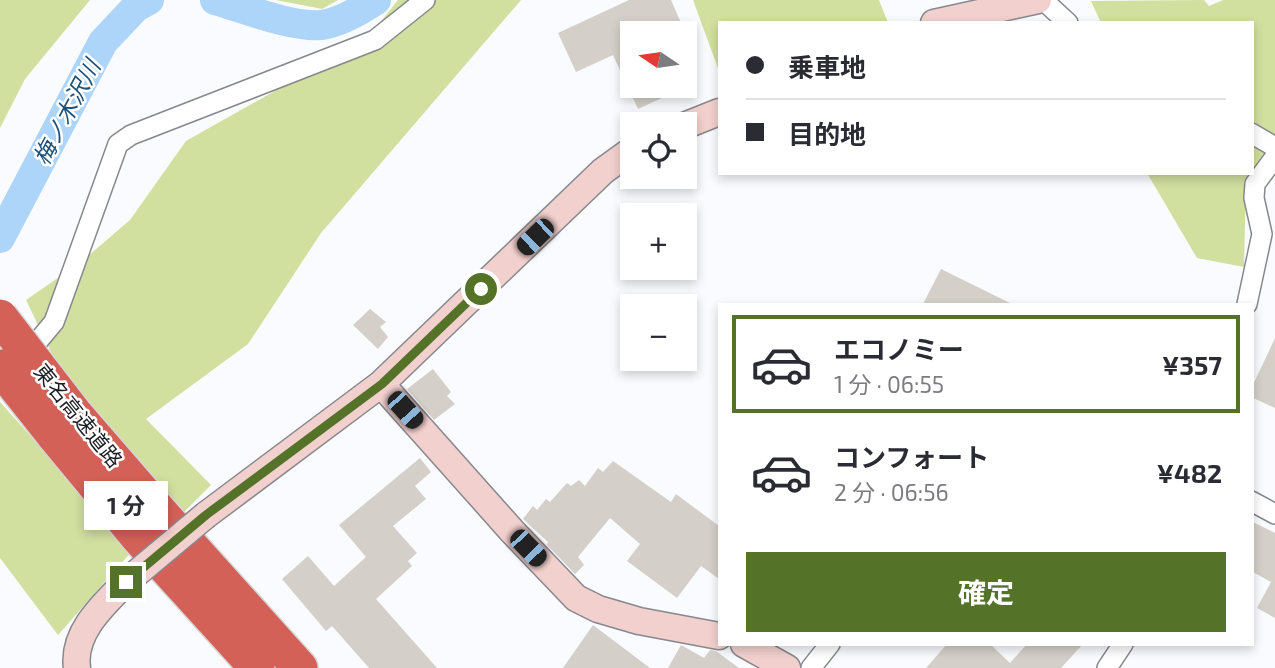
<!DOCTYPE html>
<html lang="ja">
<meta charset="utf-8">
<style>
:root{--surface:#fff;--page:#f2f2f3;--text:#2b2b33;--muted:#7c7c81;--line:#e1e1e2;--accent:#547329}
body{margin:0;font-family:"Exo 2","Noto Sans JP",sans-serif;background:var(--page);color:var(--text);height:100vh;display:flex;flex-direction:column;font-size:26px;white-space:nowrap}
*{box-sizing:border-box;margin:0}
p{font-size:23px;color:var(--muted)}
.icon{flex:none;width:38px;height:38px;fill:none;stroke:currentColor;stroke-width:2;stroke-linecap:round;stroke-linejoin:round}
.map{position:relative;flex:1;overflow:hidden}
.side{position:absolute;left:718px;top:303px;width:536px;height:343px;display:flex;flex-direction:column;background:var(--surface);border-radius:0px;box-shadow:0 4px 10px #0003}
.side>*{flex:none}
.top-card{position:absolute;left:718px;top:21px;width:536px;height:154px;border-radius:0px;box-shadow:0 4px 10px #0003;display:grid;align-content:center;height:154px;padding:0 28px;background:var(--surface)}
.needle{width:46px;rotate:283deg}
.tools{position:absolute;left:620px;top:21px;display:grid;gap:14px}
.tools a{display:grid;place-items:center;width:77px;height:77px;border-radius:0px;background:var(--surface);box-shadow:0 4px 10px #0003;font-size:35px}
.end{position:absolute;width:32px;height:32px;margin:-16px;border:9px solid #547329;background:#fff;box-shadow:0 0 0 4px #fff}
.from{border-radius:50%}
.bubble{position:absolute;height:49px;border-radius:0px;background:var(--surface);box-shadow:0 4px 10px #0003;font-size:23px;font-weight:700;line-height:49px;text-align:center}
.car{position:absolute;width:21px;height:42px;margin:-21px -10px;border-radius:9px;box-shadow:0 0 5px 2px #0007;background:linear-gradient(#222 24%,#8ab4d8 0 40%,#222 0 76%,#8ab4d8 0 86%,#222 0)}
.top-card b{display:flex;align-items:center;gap:24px;height:66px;font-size:26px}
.top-card b+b{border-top:2px solid var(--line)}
.top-card i{width:18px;height:18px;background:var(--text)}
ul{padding:12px 0 0;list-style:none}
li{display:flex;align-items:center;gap:21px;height:98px;margin:0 14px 10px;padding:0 14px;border:4px solid transparent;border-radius:0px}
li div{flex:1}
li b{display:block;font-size:26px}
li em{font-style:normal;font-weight:700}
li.selected{border-color:var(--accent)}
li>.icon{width:63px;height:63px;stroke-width:1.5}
.primary-button{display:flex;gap:14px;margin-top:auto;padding:14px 28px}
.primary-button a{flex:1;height:80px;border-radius:0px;background:var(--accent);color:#fff;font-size:28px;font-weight:700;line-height:80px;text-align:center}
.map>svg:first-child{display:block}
</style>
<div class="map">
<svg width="1275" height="668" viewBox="0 0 1275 668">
<rect width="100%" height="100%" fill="#fafbfe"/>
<path fill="#d1df9f" d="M0,0H90L25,79L0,128Z
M276,0H338L322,9Z
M398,0H521L321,233L248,344L146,419L211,485L178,518L52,354L26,300L81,262L130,220L186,141L367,39Z
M693,0H879L888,23H719V71Z
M1204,0L1209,6L1223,0H1275V143L1251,172V23H1101L1091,1Z
M1147,173H1250L1246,178L1244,267L1197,258Z
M0,402L133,550L58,635L0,558Z"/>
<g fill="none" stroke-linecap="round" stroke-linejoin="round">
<path stroke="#acd5f9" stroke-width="30" d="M215,0C243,8 293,28 322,25C341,22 361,10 376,0
M0,238L103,42L136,7L149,0"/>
</g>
<path fill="#d4d0c9" d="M629,0H671L681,23L659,33H632V86H688L638,109L613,55L576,72L558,33Z
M941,269L1012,304H923Z
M370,309L386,322L380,327L388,337L378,349L353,325Z
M1275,338V408L1251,397V389Z
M433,369L451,392L447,396L455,404L434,420L407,389Z
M420,458L431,472L415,486L426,499L393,526L417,553L408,561L412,566L376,599L437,668H369L332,626L326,631L282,579L308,556L334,586L366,557L339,525Z
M613,461L671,502L676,494L719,526V579L701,566L677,598L627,561L640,544L610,518L578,557L584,565L575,574L547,545L548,542L523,519L533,506L537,510L546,499L550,502L567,483L571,486L579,480L585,486L598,468L603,472Z
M1251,521L1275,533V618L1257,608L1271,582L1251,571Z
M593,625L650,668H563Z
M947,644H990L1010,663L1027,644H1083L1061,668H926Z
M681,645L704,658L710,650L716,651L739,668H668Z"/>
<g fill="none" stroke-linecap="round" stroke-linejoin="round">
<g stroke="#86888e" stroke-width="22">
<path id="street" d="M1043,0L1068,23
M1251,133L1275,147
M1247,304L1262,234L1254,198L1255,184L1275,157
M23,359L54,322L118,144L131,135L375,40L425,0
M1251,501L1275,514
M811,668L830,644
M1107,668L1123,644"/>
</g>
<g stroke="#86888e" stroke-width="29">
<path id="secondary" d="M934,23L1038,0
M684,126L719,112
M381,384L512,531L576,598L598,609L639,621L719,636
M206,515L381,384L603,171L632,150
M744,644L787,668
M77,668C72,633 103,605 126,582"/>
</g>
<g stroke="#d6d6d7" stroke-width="38">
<path id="highway" d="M75,414L159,511L300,668
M53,434L138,537L257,668"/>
</g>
<use href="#street" stroke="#fff" stroke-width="19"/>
<use href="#secondary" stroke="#f2d0cd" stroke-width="26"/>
<use href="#highway" stroke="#d46157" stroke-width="35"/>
<g stroke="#86888e" stroke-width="29" stroke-linecap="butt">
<path id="secondary-bridge" d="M126,582L206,515"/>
</g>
<g stroke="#d6d6d7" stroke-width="38" stroke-linecap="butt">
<path id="highway-bridge" d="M0,317L75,414
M0,367L53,434"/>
</g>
<use href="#secondary-bridge" stroke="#f2d0cd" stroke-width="26"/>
<use href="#highway-bridge" stroke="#d46157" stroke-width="35"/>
</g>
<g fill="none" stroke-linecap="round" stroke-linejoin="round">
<path stroke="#547329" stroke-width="9" d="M126,582L206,515L382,384L481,289"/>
</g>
<g text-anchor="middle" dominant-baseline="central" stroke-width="5" stroke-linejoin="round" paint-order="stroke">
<g font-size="21" fill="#1c1d20" stroke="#fff">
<text transform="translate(79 415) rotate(51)">東名高速道路</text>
</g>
<g font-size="23" font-style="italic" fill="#1e5179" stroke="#fff">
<text transform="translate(66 112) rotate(-62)">梅ノ木沢川</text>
</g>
</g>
</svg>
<div class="tools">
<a><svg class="needle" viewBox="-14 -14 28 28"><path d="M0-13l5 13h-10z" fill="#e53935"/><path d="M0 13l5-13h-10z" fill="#7c7c81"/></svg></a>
<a><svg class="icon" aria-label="locate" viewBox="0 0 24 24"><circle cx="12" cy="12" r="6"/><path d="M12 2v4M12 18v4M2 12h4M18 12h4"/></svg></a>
<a>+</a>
<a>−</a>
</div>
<i class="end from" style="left:481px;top:289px"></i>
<i class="end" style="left:126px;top:582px"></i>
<div class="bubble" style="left:84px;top:481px;width:84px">1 分</div>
<i class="car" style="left:535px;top:237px;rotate:226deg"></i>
<i class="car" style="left:405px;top:410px;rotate:138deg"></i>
<i class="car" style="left:528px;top:548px;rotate:136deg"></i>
<div class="top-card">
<b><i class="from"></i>乗車地</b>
<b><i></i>目的地</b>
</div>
<section class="side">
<ul>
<li class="selected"><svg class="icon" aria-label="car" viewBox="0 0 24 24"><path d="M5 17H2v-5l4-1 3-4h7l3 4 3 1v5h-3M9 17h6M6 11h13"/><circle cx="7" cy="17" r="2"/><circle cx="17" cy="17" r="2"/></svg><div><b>エコノミー</b><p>1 分 · 06:55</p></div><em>¥357</em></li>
<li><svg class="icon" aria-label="car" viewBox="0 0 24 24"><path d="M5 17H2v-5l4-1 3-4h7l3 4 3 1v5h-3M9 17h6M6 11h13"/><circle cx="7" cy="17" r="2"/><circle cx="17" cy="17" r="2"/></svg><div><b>コンフォート</b><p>2 分 · 06:56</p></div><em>¥482</em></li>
</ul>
<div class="primary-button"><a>確定</a></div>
</section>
</div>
